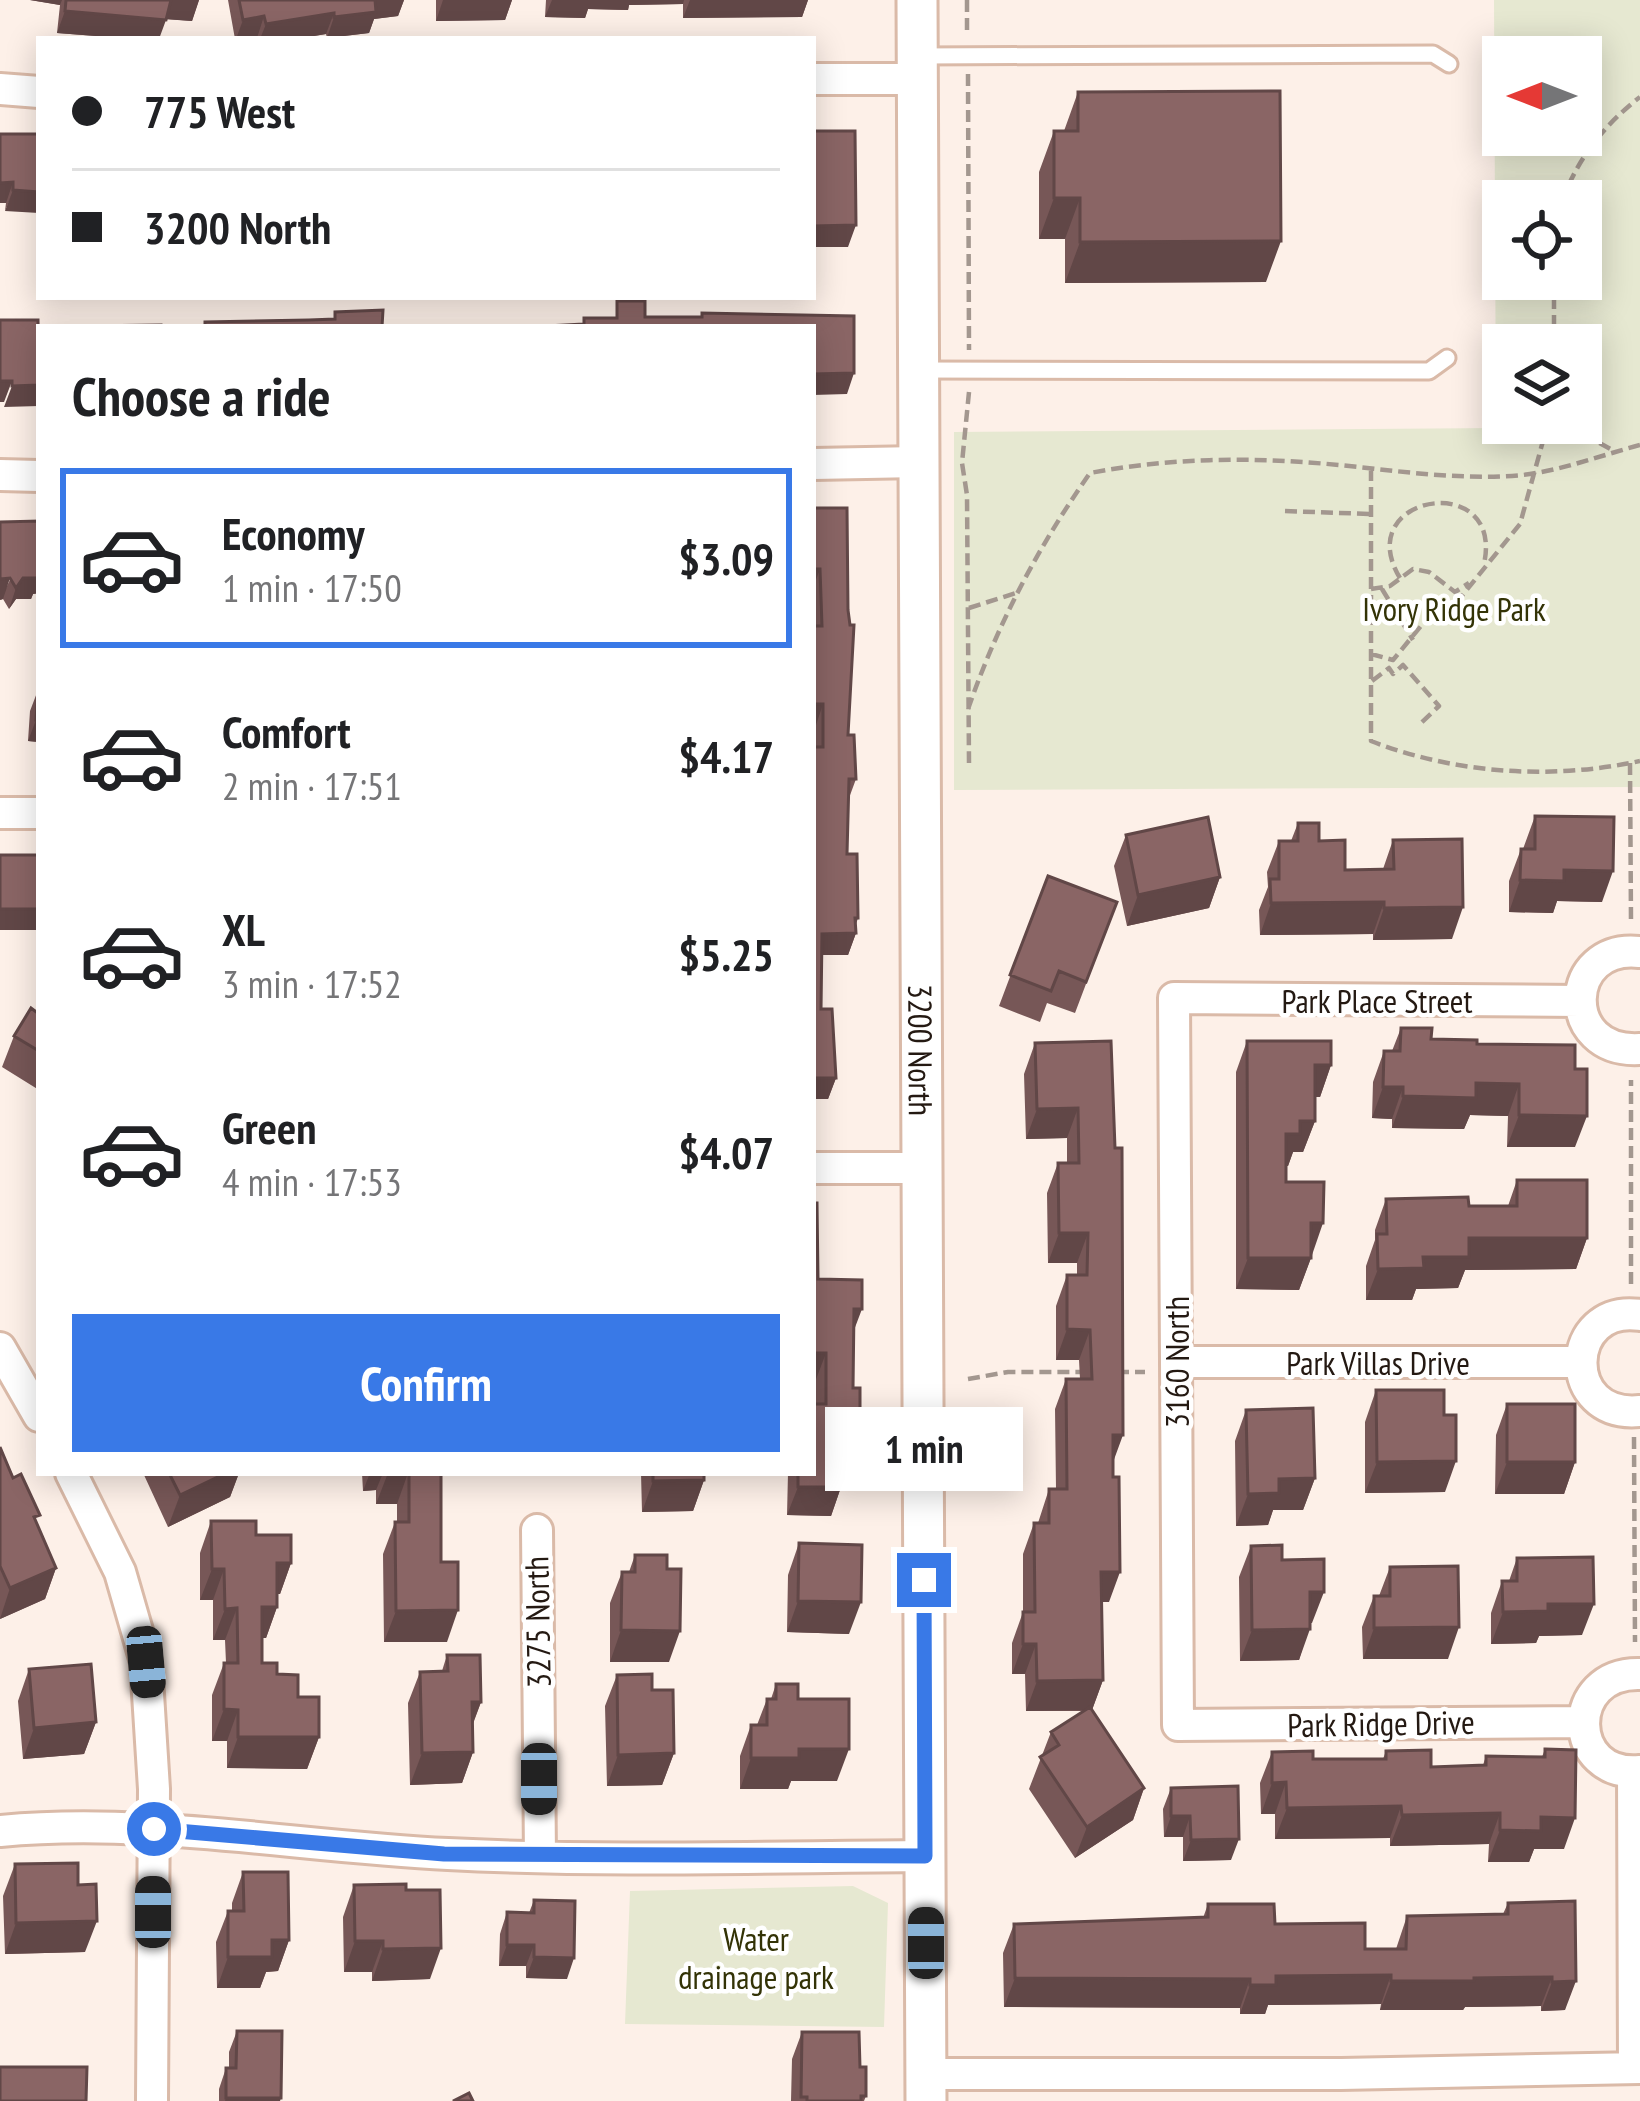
<!DOCTYPE html>
<meta charset="utf-8">
<style>
:root{--surface:#fff;--page:#f6f6f6;--text:#202124;--muted:#757577;--line:#e0e0e0;--accent:#3979e7}
body{margin:0;font-family:"PT Sans Narrow",sans-serif;background:var(--page);color:var(--text);height:100vh;display:flex;flex-direction:column;font-size:45px;white-space:nowrap}
*{box-sizing:border-box;margin:0}
p{font-size:39px;color:var(--muted)}
.icon{flex:none;width:66px;height:66px;fill:none;stroke:currentColor;stroke-width:2;stroke-linecap:round;stroke-linejoin:round}
.map{position:relative;flex:1;overflow:hidden}
.sheet{position:absolute;left:36px;top:324px;width:780px;height:1152px;display:flex;flex-direction:column;background:var(--surface);border-radius:0px;box-shadow:0 6px 30px #0003}
.sheet>*{flex:none}
.guide{position:absolute;left:36px;top:36px;width:780px;height:264px;border-radius:0px;box-shadow:0 6px 30px #0003;display:grid;align-content:center;height:264px;padding:0 36px;background:var(--surface)}
.needle{width:78px;rotate:270deg}
.controls{position:absolute;left:1482px;top:36px;display:grid;gap:24px}
.controls a{display:grid;place-items:center;width:120px;height:120px;border-radius:0px;background:var(--surface);box-shadow:0 6px 30px #0003;font-size:60px}
.end{position:absolute;width:54px;height:54px;margin:-27px;border:15px solid #3979e7;background:#fff;box-shadow:0 0 0 6px #fff}
.from{border-radius:50%}
.bubble{position:absolute;height:84px;border-radius:0px;background:var(--surface);box-shadow:0 6px 30px #0003;font-size:39px;font-weight:700;line-height:84px;text-align:center}
.car{position:absolute;width:36px;height:72px;margin:-36px -18px;border-radius:15px;box-shadow:0 0 9px 3px #0007;background:linear-gradient(#222 24%,#8ab4d8 0 40%,#222 0 76%,#8ab4d8 0 86%,#222 0)}
.guide b{display:flex;align-items:center;gap:42px;height:114px;font-size:45px}
.guide b+b{border-top:3px solid var(--line)}
.guide i{width:30px;height:30px;background:var(--text)}
ul{padding:0;list-style:none}
li{display:flex;align-items:center;gap:36px;height:180px;margin:0 24px 18px;padding:0 12px;border:6px solid transparent;border-radius:0px}
li div{flex:1}
li b{display:block;font-size:45px}
li em{font-style:normal;font-weight:700}
li.current{border-color:var(--accent)}
li>.icon{width:108px;height:108px;stroke-width:1.5}
h2{padding:0 36px;font-size:54px;line-height:144px}
.primary-button{display:flex;gap:24px;margin-top:auto;padding:24px 36px}
.primary-button a{flex:1;height:138px;border-radius:0px;background:var(--accent);color:#fff;font-size:48px;font-weight:700;line-height:138px;text-align:center}
.map>svg:first-child{display:block}
</style>
<div class="map">
<svg width="1640" height="2101" viewBox="0 0 1640 2101">
<rect width="100%" height="100%" fill="#fdf0e8"/>
<path fill="#e6e8d1" fill-rule="evenodd" d="M1494,0H1640V787L954,790V432L1496,428ZM1503,57H1581V135H1503ZM1581,201V279H1503V201ZM1503,345H1581V423H1503Z
M853,1886L888,1903L884,2027L625,2024L630,1891Z"/>
<g fill="none" stroke-linecap="round" stroke-linejoin="round">
<g stroke="#dabaa8" stroke-width="21">
<path id="service" d="M921,56L1433,54L1449,64
M920,370L1429,371L1447,358"/>
</g>
<g stroke="#dabaa8" stroke-width="36">
<path id="minor" d="M813,79H918
M0,89L39,92
M813,464L919,462
M0,475L39,476
M0,813H39
M1640,952C1563,943 1559,1054 1640,1049
M1580,1001L1174,998L1178,1725L1583,1722
M813,1168H922
M1640,1315C1564,1304 1560,1419 1640,1411
M0,1348L39,1416
M1176,1362H1580
M71,1473L120,1572L146,1662L154,1789L152,2101
M537,1530L540,1857
M1640,1674C1564,1672 1567,1778 1640,1771
M1633,1772L1634,2068
M0,1831C150,1817 298,1847 448,1854C607,1862 766,1857 925,1856
M926,2074H1341L1640,2068"/>
</g>
<g stroke="#dabaa8" stroke-width="45">
<g id="tertiary">
<path id="s1" d="M917,0L926,2101"/>
</g>
</g>
<path stroke="#a3978f" stroke-width="4.5" stroke-dasharray="12 6" stroke-linecap="butt" d="M967,0V32
M968,74L969,350
M1562,201C1578,158 1604,125 1640,97
M1554,279V345
M969,392L962,463L967,495L969,763
M1570,423L1579,432L1616,452
M1371,469V741C1456,774 1552,780 1640,761
M1285,511L1371,514
M1400,578C1349,494 1505,469 1484,564
M1371,589L1390,586L1413,569L1429,572L1455,592L1469,583
M1382,589L1413,640
M969,608L1019,592
M1371,654L1393,660L1421,626L1461,597L1520,524L1548,423
M1372,681L1389,668L1393,674L1403,665L1439,706L1421,723
M968,709C998,623 1038,547 1090,473C1179,456 1268,457 1358,467C1413,473 1467,480 1523,475C1563,470 1602,455 1640,445
M1630,763L1631,921
M1631,1284V1080
M1117,1372H1145
M968,1379L1008,1372H1081
M1634,1437L1635,1642"/>
<use href="#service" stroke="#fff" stroke-width="15"/>
<use href="#minor" stroke="#fff" stroke-width="30"/>
<use href="#tertiary" stroke="#fff" stroke-width="39"/>
</g>
<path fill="#775757" d="M30,0H199L192,21L167,19L135,39L57,33L60,5Z
M228,0H404L398,16L374,19L369,33L327,38L326,34L296,39H235Z
M436,0H512L505,20L436,21Z
M546,0H810H808L802,17L683,18V4L629,5L628,10L588,9L585,18L545,17Z
M1078,92L1266,282L1065,283V239H1039V172L1054,131H1064Z
M0,134H39L5,211L6,203H0Z
M813,508L856,779L849,798L847,854L856,933L848,955H822L821,1009L836,1078L828,1099H813L816,747V725H813Z
M39,521V593L33,594L31,599H16L9,609L3,599L0,600Z
M38,690H39V742L28,741L30,711Z
M1535,816L1602,902L1557,901L1553,913L1509,912V881L1521,849H1523Z
M1298,823L1319,841L1345,870L1383,869L1393,840L1452,939L1373,940V934L1260,935L1259,910L1268,887L1267,872L1279,841H1291Z
M1126,835L1220,877L1209,908L1127,926L1114,866Z
M1048,876L1117,902L1075,1013L1047,1003L1040,1022L999,1006Z
M39,1014V1090L2,1067L14,1036Z
M1401,1028L1431,1039L1477,1044L1575,1045V1147H1507L1508,1116L1470,1115L1464,1129L1392,1128V1119L1372,1118L1373,1082L1384,1051H1392Z
M1111,1041L1113,1463L1109,1602H1101L1103,1680L1092,1710L1144,1788L1133,1820L1075,1858L1029,1789L1051,1732L1084,1711H1026L1025,1674H1012V1643L1023,1612V1554L1034,1523H1038L1049,1489H1056L1055,1409L1066,1379H1080L1079,1360H1056V1306L1067,1275H1077V1263H1048L1047,1193L1058,1163H1067V1138L1026,1139L1024,1074L1035,1043Z
M1247,1041L1331,1065L1320,1097H1315V1121L1303,1152H1293L1288,1166H1286V1182L1312,1255L1299,1290L1236,1289V1072Z
M1517,1180L1587,1238L1576,1269L1465,1270L1458,1288L1416,1289L1412,1300H1366V1266L1375,1240V1230L1386,1199L1469,1206H1508Z
M818,1279L854,1331L849,1463H842L841,1487L831,1516L787,1515L788,1473H813Z
M1376,1390L1445,1492L1365,1493V1422Z
M1507,1404L1575,1462L1564,1494H1495L1496,1435Z
M1246,1410L1315,1478L1303,1510H1273L1268,1525L1236,1526L1235,1441Z
M0,1447L56,1568L45,1599L0,1619Z
M144,1473H239L230,1497L168,1527L144,1475Z
M362,1473H441V1562L447,1642H384L383,1554L395,1522H397V1504H376V1490L363,1491Z
M641,1473H704V1480L693,1511L642,1512Z
M211,1521L256,1535L291,1563L280,1594H277V1607L266,1638H262V1663L277,1674L298,1697L319,1737L307,1769L227,1768V1741H212V1695L224,1663H226L225,1640H213V1600H200V1553Z
M799,1543L849,1634L787,1632L788,1575Z
M1251,1546L1282,1560L1312,1623H1310L1299,1660L1240,1661L1239,1577Z
M635,1555L669,1662H610V1603L622,1572H629Z
M1517,1558L1582,1635L1539,1636L1536,1643L1491,1644V1613L1502,1581H1509Z
M1390,1567L1448,1659H1363L1362,1627L1374,1596H1379Z
M447,1655L481,1702L473,1724V1752L462,1783L410,1785L408,1703L420,1672L442,1671Z
M29,1669L96,1722L84,1754L23,1759L18,1701Z
M617,1675L652,1690L674,1753L662,1785L607,1786L605,1706Z
M776,1684L798,1699L837,1781H791L788,1789H740V1756L751,1725H757L767,1699H771Z
M1545,1749L1564,1849H1534L1529,1862H1488L1489,1844L1390,1846V1838L1275,1839V1814H1261L1260,1783L1272,1752L1313,1759H1383L1386,1751L1431,1767L1483,1765L1486,1756L1542,1757Z
M1171,1788L1231,1860L1183,1861V1837H1164L1163,1809Z
M15,1864L85,1952L5,1954L3,1896Z
M243,1872L289,1940L278,1971L266,1972L260,1988H217L216,1942L228,1911H232V1903Z
M354,1885L406,1890L430,1979L372,1981V1972H344L343,1917Z
M534,1900L567,1979L526,1978V1966H499L500,1934L507,1912L529,1913Z
M1575,1901L1565,2010L1541,2011V2006L1465,2007L1463,2010H1380L1381,2004L1268,2005L1265,2014H1240V2008L1004,2007L1003,1953L1014,1924L1203,1918L1208,1904L1365,1949H1396L1407,1916L1503,1914L1508,1903Z
M237,2031L280,2101H219V2089L226,2068H229V2052Z
M802,2032L860,2067L866,2096L864,2101H791L792,2059Z"/>
<path fill="#614747" d="M30,0H62L60,5Z
M170,0H199L192,21L163,19Z
M374,0H404L398,16L374,19L369,33L327,38L334,17Z
M443,0H512L505,20L436,21Z
M552,0H684L683,4L629,5L628,10L588,9L585,18L545,17Z
M690,0H810H808L802,17L683,18Z
M65,11L166,20L159,39H135L57,33Z
M334,13L326,34L296,39H260L266,24Z
M264,16L257,38L236,39L243,20Z
M13,182L6,203H0V183Z
M13,190L39,192V213L5,211Z
M1054,198H1080L1065,239H1039Z
M856,225L848,247H813V226Z
M1281,241L1266,282L1065,283L1080,242Z
M854,373L847,394L813,395V374Z
M0,381H12L4,402H0Z
M39,385V406L4,407L12,386Z
M813,569H820L813,588Z
M39,572V593L33,594L31,599H16L9,609L16,588L23,578Z
M10,578L3,599L0,600V579Z
M813,704H823L816,725H813Z
M36,720H39V742L28,741Z
M1564,870L1613,871L1602,902L1557,901L1553,913L1509,912L1520,880Z
M1220,877L1209,908L1127,926L1138,895Z
M1384,902L1373,934L1260,935L1271,903Z
M1463,907L1452,939L1373,940L1384,908Z
M0,909H39V922L36,930H0Z
M855,918H858L853,933H856L848,955H814L822,934Z
M1315,1065H1331L1320,1097H1303Z
M813,1078H836L828,1099H813Z
M1476,1083L1519,1084L1508,1116L1470,1115L1464,1129L1392,1128L1403,1096Z
M1383,1087H1403L1392,1119L1372,1118Z
M1078,1108L1067,1138L1026,1139L1037,1109Z
M1519,1115L1587,1116L1575,1147H1507Z
M1300,1121H1315L1303,1152H1293L1288,1166H1274L1286,1134Z
M1311,1223H1323L1312,1255L1300,1254Z
M1059,1233H1088L1077,1263H1048Z
M1469,1238H1587L1576,1269L1465,1270L1458,1288L1416,1289L1412,1300H1366L1378,1269L1423,1257Z
M1248,1258H1311L1299,1290L1236,1289Z
M854,1309H862L851,1338Z
M1067,1329L1090,1330L1079,1360H1056Z
M813,1353H826L815,1382H813Z
M842,1434H860L849,1463H831Z
M1113,1435H1123L1112,1465Z
M1456,1461L1445,1492L1365,1493L1377,1462Z
M1507,1462H1575L1564,1494H1495Z
M226,1473H239L230,1497L168,1527L180,1495Z
M370,1473H383L376,1490L363,1491Z
M388,1473H408L397,1504H376Z
M1315,1478L1303,1510H1273L1268,1525L1236,1526L1248,1494L1279,1479Z
M704,1480L693,1511L642,1512L653,1481Z
M798,1487H841L831,1516L787,1515Z
M277,1563H291L280,1594H265Z
M56,1568L45,1599L0,1619L10,1588Z
M212,1569H224L213,1600H200Z
M1101,1572H1120L1109,1602H1090Z
M1310,1592H1324L1312,1623H1298Z
M798,1601L861,1602L849,1634L787,1632Z
M1548,1604H1594L1582,1635L1539,1636L1536,1643L1491,1644L1503,1612Z
M262,1607H277L266,1638H251Z
M237,1608L225,1640H213L225,1609Z
M458,1610L447,1642H384L396,1611Z
M1459,1627L1448,1659H1363L1374,1628Z
M1310,1629L1299,1660L1240,1661L1252,1630Z
M621,1630L680,1631L669,1662H610Z
M1023,1644H1036L1025,1674H1012Z
M1103,1680L1092,1710L1026,1711L1037,1681Z
M472,1702H481L469,1733Z
M224,1709L238,1710L227,1741H212Z
M96,1722L84,1754L23,1759L34,1728Z
M238,1737H319L307,1769L227,1768Z
M799,1749H849L837,1781H791L788,1789H740L751,1758Z
M473,1752L462,1783L410,1785L422,1753Z
M674,1753L662,1785L607,1786L618,1755Z
M1286,1782L1275,1814H1261L1272,1783Z
M1144,1788L1133,1820L1075,1858L1087,1827Z
M1401,1806L1390,1838L1275,1839L1287,1808Z
M1500,1813L1489,1844L1390,1846L1402,1815Z
M1171,1816H1190L1183,1837H1164Z
M1541,1817L1575,1818L1564,1849H1534L1529,1862H1488L1500,1830Z
M1239,1839L1231,1860L1183,1861L1191,1840Z
M97,1921L85,1952L5,1954L16,1923Z
M272,1940H289L278,1971L266,1972L260,1988H217L228,1957Z
M355,1941H383L372,1972H344Z
M507,1945H534L526,1966H499Z
M441,1948L430,1979L372,1981L383,1949Z
M534,1957L574,1958L567,1979L526,1978Z
M1391,1975L1381,2004L1268,2005L1265,2014H1240L1250,1985L1276,1976Z
M1552,1977L1541,2006L1465,2007L1463,2010H1380L1391,1981Z
M1015,1978L1250,1979L1240,2008L1004,2007Z
M1576,1981L1565,2010L1541,2011L1552,1982Z
M226,2098H281L280,2101H225Z"/>
<path fill="#8a6565" stroke="#614747" stroke-width="3" d="M66,0H171L166,20L65,11Z
M239,0H375L376,12L334,17V13L266,24L264,16L243,20Z
M1280,91L1281,241L1080,242V198H1054V131H1078V92Z
M813,131H855L856,225L813,226Z
M0,134H39V192L13,190V182L0,183Z
M617,301H645V317H702V313L854,316V373L813,374V327H527L584,324V318H617Z
M383,310L382,327H205V322L309,320L335,319V312Z
M0,320H38L39,385L12,386V381H0Z
M161,325V327H81V326Z
M813,508H847L848,610L850,625H854L848,735H854L856,779H849L847,854H857L858,918H855L856,933L822,934L821,1009H832L836,1078H813V747H823V704H813V626H822L820,569H813Z
M39,521V578H23L16,588L10,578L0,579V522Z
M38,690H39V720H36Z
M1535,816L1614,817L1613,871L1564,870V881L1520,880L1521,849H1535Z
M1208,817L1220,877L1138,895L1126,835Z
M1298,823H1319V841L1345,840V870L1394,869L1393,840L1462,839L1463,907L1384,908V902L1271,903L1270,879H1279V841H1298Z
M0,855H39V909H0Z
M1048,876L1117,902L1086,982L1059,971L1051,991L1010,975Z
M31,1008L39,1014V1051L14,1036Z
M1401,1028H1432L1431,1039L1477,1040V1044L1575,1045V1069H1587V1116L1519,1115V1084L1476,1083V1098L1403,1096V1087H1383L1384,1051H1400Z
M1111,1041L1115,1148H1122L1123,1435H1113V1477H1119L1120,1572H1101L1103,1680L1037,1681L1036,1644H1023V1612H1035L1034,1523H1049V1489H1067L1066,1379H1092L1090,1330L1067,1329V1275H1087L1088,1233H1059L1058,1163H1079L1078,1108L1037,1109L1035,1043Z
M1247,1041H1331V1065H1315V1121H1300V1134H1286V1182H1324L1323,1223H1311V1258H1248Z
M1517,1180H1587V1238H1469V1257H1423L1424,1268L1378,1269L1377,1234H1387L1386,1199L1468,1197L1469,1206H1517Z
M813,1203H817L818,1279L862,1280V1309H854L853,1388H860V1434H842L841,1487H798V1473H813V1404H826V1353H813Z
M1376,1390H1444V1415H1456V1461L1377,1462Z
M1507,1404H1575V1462H1507Z
M1313,1408L1315,1478L1279,1479V1493L1248,1494L1246,1410Z
M0,1447L13,1478L21,1474L40,1515L34,1517L56,1568L10,1588L0,1566Z
M169,1473H226L180,1495Z
M409,1473H441V1562H458V1610L396,1611L395,1522H409Z
M653,1473H704V1480L653,1481Z
M211,1521H256V1535H291V1563H277V1607H262V1663H277V1674L298,1675V1697H319V1737H238V1710L224,1709V1663H238L237,1608L225,1609L224,1569H212Z
M799,1543L862,1545L861,1602L798,1601Z
M1282,1545V1560L1324,1559V1592H1310V1629L1252,1630L1251,1546Z
M635,1555H667V1569H681L680,1631L621,1630L622,1572H635Z
M1593,1557L1594,1604H1548V1611L1503,1612L1502,1581H1517V1558Z
M1458,1566L1459,1627L1374,1628V1596H1390V1567Z
M447,1655H480L481,1702H472L473,1752L422,1753L420,1672L448,1671Z
M91,1664L96,1722L34,1728L29,1669Z
M652,1674V1690H673L674,1753L618,1755L617,1675Z
M776,1684H798V1699H849V1749H799V1758H751V1725H767V1699H776Z
M1090,1707L1144,1788L1087,1827L1040,1757L1059,1745L1051,1732Z
M1545,1749L1576,1750L1575,1818L1541,1817V1831L1500,1830V1813L1402,1815L1401,1806L1287,1808L1286,1782L1272,1783V1752L1313,1751V1759H1386V1751L1431,1750V1767L1486,1765V1756L1545,1757Z
M1238,1786L1239,1839L1191,1840L1190,1816H1171V1788Z
M78,1863V1885L96,1884L97,1921L16,1923L15,1864Z
M243,1872H288L289,1940H272V1957H228V1911H244Z
M406,1884V1890H440L441,1948L383,1949V1941H355L354,1885Z
M534,1900L575,1901L574,1958L534,1957V1945H507V1912L534,1913Z
M1575,1901L1576,1981L1552,1982V1977L1474,1978V1981H1391V1975L1276,1976V1985H1250V1979L1015,1978L1014,1924L1208,1917V1904H1274L1275,1924L1365,1923V1949H1406L1407,1916L1508,1914V1903Z
M237,2031H282L281,2098H226V2068H236Z
M802,2032H859L860,2067H866V2096H861V2101H807V2097H801Z
M0,2067H87L86,2101H0Z
M469,2093L473,2101H453Z"/>
<g fill="none" stroke-linecap="round" stroke-linejoin="round">
<path stroke="#3979e7" stroke-width="15" d="M154,1829L444,1854L925,1856L924,1580"/>
</g>
<g text-anchor="middle" dominant-baseline="central" stroke-width="9" stroke-linejoin="round" paint-order="stroke">
<g font-size="33" fill="#333306" stroke="#fff">
<text x="1454" y="608">Ivory Ridge Park</text>
<text x="756" y="1938">Water<tspan x="756" dy="38">drainage park</tspan></text>
</g>
<g font-size="33" fill="#241912" stroke="#fff">
<text x="1377" y="1000">Park Place Street</text>
<text stroke="none"><textPath href="#s1" startOffset="1050">3200 North</textPath></text>
<text transform="translate(1176 1362) rotate(-90)">3160 North</text>
<text x="1378" y="1362">Park Villas Drive</text>
<text transform="translate(537 1622) rotate(-91)">3275 North</text>
<text transform="translate(1381 1723) rotate(-1)">Park Ridge Drive</text>
</g>
</g>
</svg>
<div class="controls">
<a><svg class="needle" viewBox="-14 -14 28 28"><path d="M0-13l5 13h-10z" fill="#e53935"/><path d="M0 13l5-13h-10z" fill="#757577"/></svg></a>
<a><svg class="icon" aria-label="locate" viewBox="0 0 24 24"><circle cx="12" cy="12" r="6"/><path d="M12 2v4M12 18v4M2 12h4M18 12h4"/></svg></a>
<a><svg class="icon" aria-label="layers" viewBox="0 0 24 24"><path d="M12 4l9 5-9 5-9-5zM3 14l9 5 9-5"/></svg></a>
</div>
<i class="end from" style="left:154px;top:1829px"></i>
<i class="end" style="left:924px;top:1580px"></i>
<div class="bubble" style="left:825px;top:1407px;width:198px">1 min</div>
<i class="car" style="left:146px;top:1662px;rotate:175deg"></i>
<i class="car" style="left:539px;top:1779px;rotate:180deg"></i>
<i class="car" style="left:153px;top:1912px;rotate:0deg"></i>
<i class="car" style="left:926px;top:1943px;rotate:0deg"></i>
<div class="guide">
<b><i class="from"></i>775 West</b>
<b><i></i>3200 North</b>
</div>
<section class="sheet">
<h2>Choose a ride</h2>
<ul>
<li class="current"><svg class="icon" aria-label="car" viewBox="0 0 24 24"><path d="M5 17H2v-5l4-1 3-4h7l3 4 3 1v5h-3M9 17h6M6 11h13"/><circle cx="7" cy="17" r="2"/><circle cx="17" cy="17" r="2"/></svg><div><b>Economy</b><p>1 min · 17:50</p></div><em>$3.09</em></li>
<li><svg class="icon" aria-label="car" viewBox="0 0 24 24"><path d="M5 17H2v-5l4-1 3-4h7l3 4 3 1v5h-3M9 17h6M6 11h13"/><circle cx="7" cy="17" r="2"/><circle cx="17" cy="17" r="2"/></svg><div><b>Comfort</b><p>2 min · 17:51</p></div><em>$4.17</em></li>
<li><svg class="icon" aria-label="car" viewBox="0 0 24 24"><path d="M5 17H2v-5l4-1 3-4h7l3 4 3 1v5h-3M9 17h6M6 11h13"/><circle cx="7" cy="17" r="2"/><circle cx="17" cy="17" r="2"/></svg><div><b>XL</b><p>3 min · 17:52</p></div><em>$5.25</em></li>
<li><svg class="icon" aria-label="car" viewBox="0 0 24 24"><path d="M5 17H2v-5l4-1 3-4h7l3 4 3 1v5h-3M9 17h6M6 11h13"/><circle cx="7" cy="17" r="2"/><circle cx="17" cy="17" r="2"/></svg><div><b>Green</b><p>4 min · 17:53</p></div><em>$4.07</em></li>
</ul>
<div class="primary-button"><a>Confirm</a></div>
</section>
</div>
